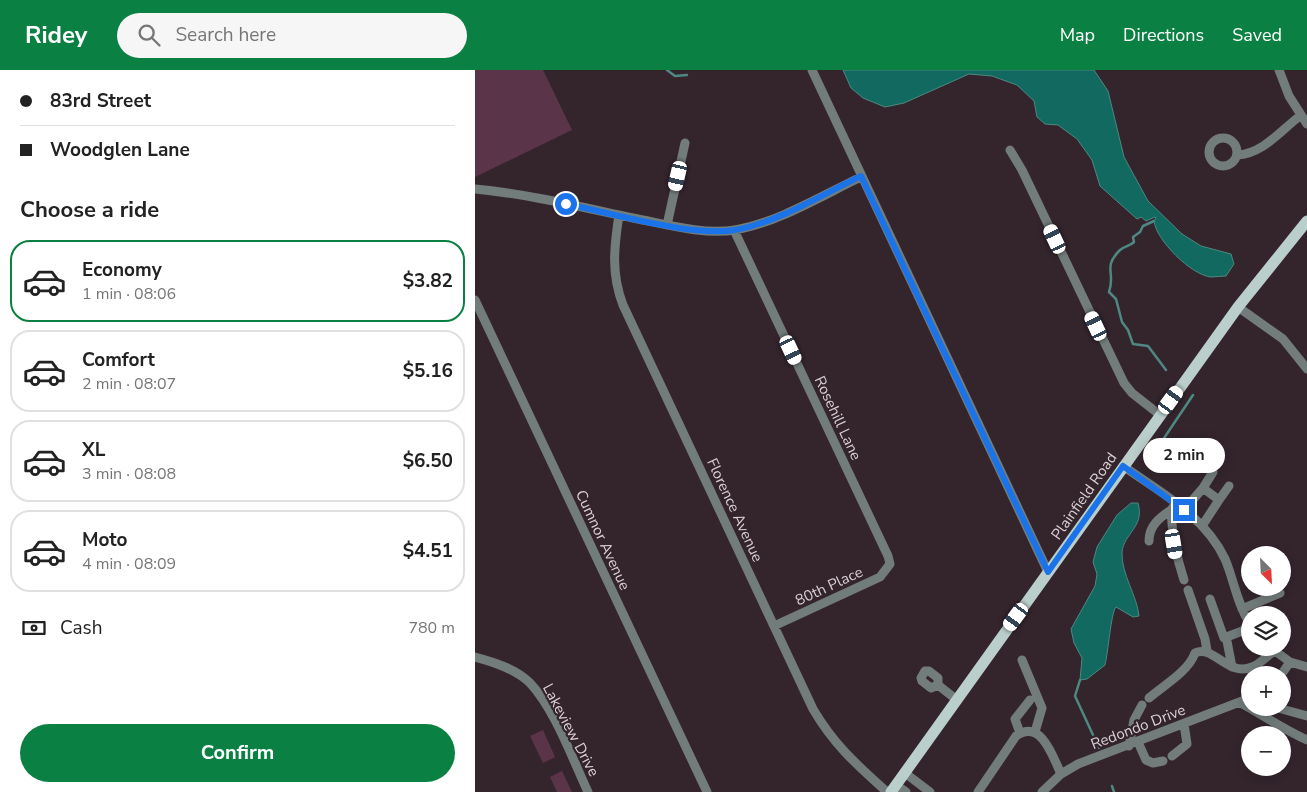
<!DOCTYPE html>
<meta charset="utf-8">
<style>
:root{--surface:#fff;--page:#f6f6f6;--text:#222;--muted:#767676;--line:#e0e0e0;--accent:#0b8043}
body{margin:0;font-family:"Nunito Sans",sans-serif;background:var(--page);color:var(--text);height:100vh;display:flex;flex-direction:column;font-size:19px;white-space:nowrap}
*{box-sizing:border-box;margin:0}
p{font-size:16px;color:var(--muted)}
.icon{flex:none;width:28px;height:28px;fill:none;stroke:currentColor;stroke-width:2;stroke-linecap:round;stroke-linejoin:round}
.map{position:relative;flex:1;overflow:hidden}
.sheet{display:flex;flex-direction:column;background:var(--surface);width:475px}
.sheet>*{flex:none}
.top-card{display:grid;align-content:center;height:110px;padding:0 20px;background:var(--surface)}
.needle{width:32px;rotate:156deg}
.controls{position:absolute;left:766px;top:476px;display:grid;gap:10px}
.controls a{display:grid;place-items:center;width:50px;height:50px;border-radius:50%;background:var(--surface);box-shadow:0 2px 12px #0003;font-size:25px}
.end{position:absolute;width:22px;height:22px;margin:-11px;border:6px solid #1a73e8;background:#fff;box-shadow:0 0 0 2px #fff}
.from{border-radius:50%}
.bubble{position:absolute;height:35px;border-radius:18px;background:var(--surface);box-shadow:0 2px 12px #0003;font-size:16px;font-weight:700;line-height:35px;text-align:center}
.car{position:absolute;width:15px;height:30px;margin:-15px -8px;border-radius:6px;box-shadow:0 0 4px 1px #0007;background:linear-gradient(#fff 24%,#345 0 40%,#fff 0 76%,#345 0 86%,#fff 0)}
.top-card b{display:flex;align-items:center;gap:18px;height:48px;font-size:19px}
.top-card b+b{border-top:1px solid var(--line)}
.top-card i{width:12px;height:12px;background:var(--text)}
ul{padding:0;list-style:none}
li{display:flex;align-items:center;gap:15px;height:82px;margin:0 10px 8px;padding:0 10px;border:2px solid var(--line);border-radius:20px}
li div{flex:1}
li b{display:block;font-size:19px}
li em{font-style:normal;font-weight:700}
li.current{border-color:var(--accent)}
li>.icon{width:45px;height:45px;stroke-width:1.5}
h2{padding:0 20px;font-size:22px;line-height:60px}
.pay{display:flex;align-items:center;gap:12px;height:55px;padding:0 20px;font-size:19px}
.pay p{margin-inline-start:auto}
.primary-button{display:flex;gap:10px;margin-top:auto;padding:10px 20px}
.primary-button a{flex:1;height:58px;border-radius:30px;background:var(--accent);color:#fff;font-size:20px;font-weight:700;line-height:58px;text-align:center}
header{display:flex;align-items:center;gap:30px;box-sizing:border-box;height:70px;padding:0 25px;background:var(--accent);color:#fff}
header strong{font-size:24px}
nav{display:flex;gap:28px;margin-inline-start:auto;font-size:18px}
.search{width:350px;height:45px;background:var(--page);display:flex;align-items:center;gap:12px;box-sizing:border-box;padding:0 18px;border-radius:28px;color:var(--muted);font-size:19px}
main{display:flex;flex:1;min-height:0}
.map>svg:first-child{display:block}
</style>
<header>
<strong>Ridey</strong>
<div class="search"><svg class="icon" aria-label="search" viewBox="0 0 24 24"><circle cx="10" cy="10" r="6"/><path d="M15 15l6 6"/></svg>Search here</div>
<nav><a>Map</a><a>Directions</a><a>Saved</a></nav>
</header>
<main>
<section class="sheet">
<div class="top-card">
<b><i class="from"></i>83rd Street</b>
<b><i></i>Woodglen Lane</b>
</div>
<h2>Choose a ride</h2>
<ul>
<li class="current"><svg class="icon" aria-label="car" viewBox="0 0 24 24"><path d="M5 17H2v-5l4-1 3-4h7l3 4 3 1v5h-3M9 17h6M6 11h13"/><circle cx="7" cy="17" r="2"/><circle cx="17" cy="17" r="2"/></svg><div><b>Economy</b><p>1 min · 08:06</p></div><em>$3.82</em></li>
<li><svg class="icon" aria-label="car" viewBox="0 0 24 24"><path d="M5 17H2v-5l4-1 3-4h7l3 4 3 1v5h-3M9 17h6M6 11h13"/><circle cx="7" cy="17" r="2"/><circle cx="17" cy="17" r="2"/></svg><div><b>Comfort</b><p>2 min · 08:07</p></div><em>$5.16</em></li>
<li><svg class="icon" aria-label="car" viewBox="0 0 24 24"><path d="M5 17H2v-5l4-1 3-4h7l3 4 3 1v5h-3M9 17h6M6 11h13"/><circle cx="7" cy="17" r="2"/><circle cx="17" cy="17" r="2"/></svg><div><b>XL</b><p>3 min · 08:08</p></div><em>$6.50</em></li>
<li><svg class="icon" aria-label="car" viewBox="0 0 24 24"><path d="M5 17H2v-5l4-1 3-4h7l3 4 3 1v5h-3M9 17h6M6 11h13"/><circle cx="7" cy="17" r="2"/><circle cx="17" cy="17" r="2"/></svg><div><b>Moto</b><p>4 min · 08:09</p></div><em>$4.51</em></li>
</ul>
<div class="pay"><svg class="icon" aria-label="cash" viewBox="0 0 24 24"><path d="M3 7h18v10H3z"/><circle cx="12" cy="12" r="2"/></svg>Cash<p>780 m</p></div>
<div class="primary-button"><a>Confirm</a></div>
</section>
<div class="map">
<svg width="832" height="722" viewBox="0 0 832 722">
<rect width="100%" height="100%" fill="#34252d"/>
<path fill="#5a354a" d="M0,0H68L97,60L0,107Z
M68,660L80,687L68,693L55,666Z
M87,701L97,722H82L75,707Z"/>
<path fill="#11695f" stroke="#4e8883" d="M368,0H619L633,21L649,87L673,131L707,164L726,176L756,184L759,194L751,206C746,206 741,207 736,207C716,205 681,170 679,151L681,148L680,147L671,151L666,147L662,149L625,116L617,90L602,69L583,55L570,54L562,47L559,31L542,15L517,6L494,4L429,33L410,37L388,28L376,18Z
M656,433H663C670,457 649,463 647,482C646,504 662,525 664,546L658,547L641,537C636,542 633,584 630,595L612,609L605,610L607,588L599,573L596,559L620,516L622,504L618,492L622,477L642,445Z"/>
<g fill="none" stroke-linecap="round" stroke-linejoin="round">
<path stroke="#4e8883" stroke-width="2.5" d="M192,0L200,6L212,5
M679,151L668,156L665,162L658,167L659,172C655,176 650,176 645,180C627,198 641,202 634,222L641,229L647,252L653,260L658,274L673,276L691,300
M675,389L718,325
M605,610L600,626L624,678
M637,716L639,722"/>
<path stroke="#727c7a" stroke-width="9" d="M337,0L573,502
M804,0L814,26L832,54
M734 82a14 14 0 1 1 28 0a14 14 0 1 1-28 0Z
M535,80L547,100L649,313L657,323L685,345
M762,85C788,84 806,60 825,46
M0,119C53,124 106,137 158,148C190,154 227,165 260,160C302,153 348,125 386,107
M144,145C139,177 136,204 148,235L338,639C359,675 382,695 412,722
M192,155L210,73
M259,160L413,486L415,494L405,507L299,556
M0,230L232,722
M763,237L808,269L832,299
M648,396C685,422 730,446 750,489C759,510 762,534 775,554
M728,418L738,402
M744,430L754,416
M701,433L696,440C697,464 701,486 709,510
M709,440L728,418L744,430L727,456
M674,471C674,456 684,448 696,440
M713,520L730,569L732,581
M735,529L749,568L775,558
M767,539L805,523
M752,571L757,597
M796,578L815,592L832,597
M0,587C19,592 41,599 55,613C79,638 98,690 113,722
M547,590L567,638L560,662
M806,605L815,592
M463,615V608L454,601H450L446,608L447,611L456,618L463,615L482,630
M674,628C689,615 713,602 720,583C738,574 752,607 777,597C785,594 792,586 799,581
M764,632C788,645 808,659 832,670
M803,638L832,646
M545,663L540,649L555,630
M663,672L671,690L678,693L688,691
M654,676L659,650L667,635
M697,686L712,674L709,654
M430,703L455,722
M421,715L431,722
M503,722L541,666C566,648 578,687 586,704
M567,722L586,704L603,694L775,628"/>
<path stroke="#bacfcb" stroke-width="11" d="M416,722L763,237L832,151"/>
</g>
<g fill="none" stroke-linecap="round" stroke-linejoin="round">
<path stroke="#1a73e8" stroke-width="6" d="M91,134C136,143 217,167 260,160C304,152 346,125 386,106L573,502L648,396L709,440"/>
</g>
<g text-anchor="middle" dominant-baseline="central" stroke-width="4.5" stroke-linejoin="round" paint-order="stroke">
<g font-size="15" fill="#dbd0d6" stroke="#34252d">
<text transform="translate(363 348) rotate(65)">Rosehill Lane</text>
<text transform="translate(609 426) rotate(-55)">Plainfield Road</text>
<text transform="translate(260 440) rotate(65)">Florence Avenue</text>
<text transform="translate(128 470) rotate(65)">Cumnor Avenue</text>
<text transform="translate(354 516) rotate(-25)">80th Place</text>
<text transform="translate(663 657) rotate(-21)">Redondo Drive</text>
<text transform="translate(96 660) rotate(62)">Lakeview Drive</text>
</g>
</g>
</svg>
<div class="controls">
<a><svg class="needle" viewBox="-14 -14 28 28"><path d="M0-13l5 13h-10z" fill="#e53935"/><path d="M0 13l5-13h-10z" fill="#767676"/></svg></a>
<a><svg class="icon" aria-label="layers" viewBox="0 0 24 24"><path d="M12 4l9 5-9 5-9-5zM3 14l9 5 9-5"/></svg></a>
<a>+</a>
<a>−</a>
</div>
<i class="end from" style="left:91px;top:134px"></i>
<i class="end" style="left:709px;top:440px"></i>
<div class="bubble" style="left:668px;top:368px;width:82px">2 min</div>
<i class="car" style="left:203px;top:106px;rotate:193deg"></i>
<i class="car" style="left:580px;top:169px;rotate:335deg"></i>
<i class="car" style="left:621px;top:256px;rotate:335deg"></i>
<i class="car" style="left:316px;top:280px;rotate:155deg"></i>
<i class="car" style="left:696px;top:330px;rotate:36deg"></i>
<i class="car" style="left:699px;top:474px;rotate:171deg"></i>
<i class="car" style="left:541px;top:547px;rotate:216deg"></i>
</div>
</main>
